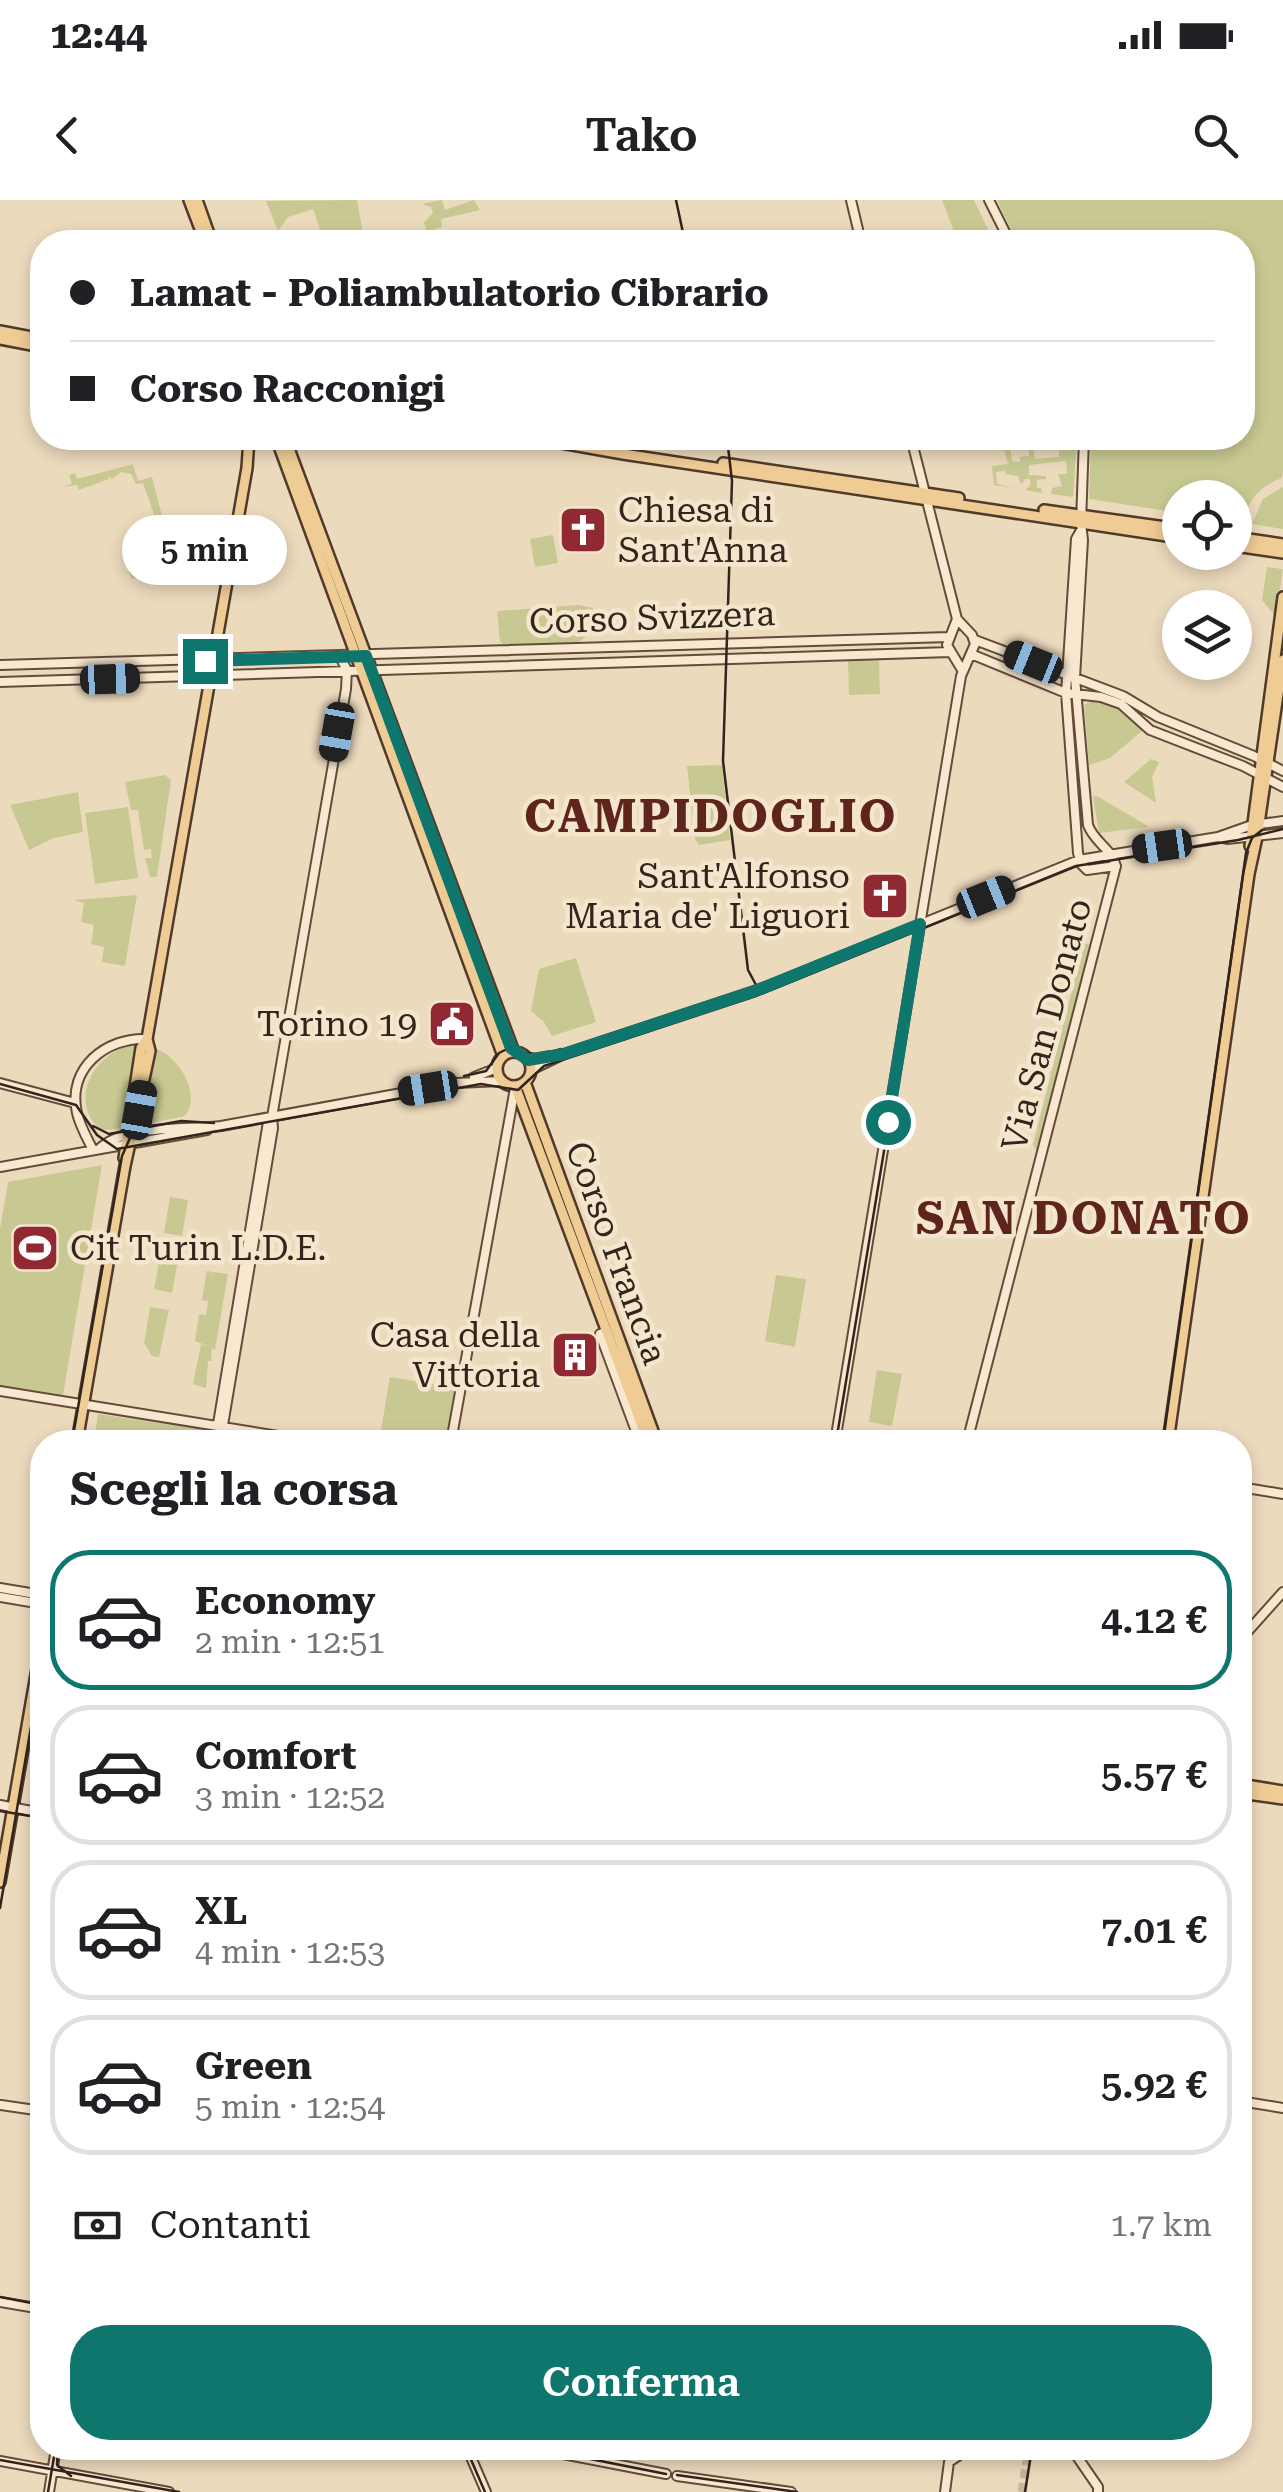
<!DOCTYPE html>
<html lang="it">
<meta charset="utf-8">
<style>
:root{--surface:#fff;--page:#f6f6f6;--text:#202124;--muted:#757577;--line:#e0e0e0;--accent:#0f766e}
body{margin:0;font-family:"Roboto Serif",serif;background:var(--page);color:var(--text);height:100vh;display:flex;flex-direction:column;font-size:38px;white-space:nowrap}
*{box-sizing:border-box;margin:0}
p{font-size:32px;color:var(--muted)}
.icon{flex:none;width:55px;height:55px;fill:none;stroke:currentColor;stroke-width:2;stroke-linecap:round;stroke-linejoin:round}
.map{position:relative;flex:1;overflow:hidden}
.drawer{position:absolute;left:30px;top:1230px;width:1222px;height:1030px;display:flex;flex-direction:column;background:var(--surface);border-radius:40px;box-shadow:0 5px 15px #0003}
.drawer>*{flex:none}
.hud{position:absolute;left:30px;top:30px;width:1225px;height:220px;border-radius:40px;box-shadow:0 5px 15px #0003;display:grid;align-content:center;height:220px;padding:0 40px;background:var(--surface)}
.controls{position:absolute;left:1162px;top:280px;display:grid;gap:20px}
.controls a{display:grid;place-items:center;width:90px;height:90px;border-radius:50%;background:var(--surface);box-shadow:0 5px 15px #0003;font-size:50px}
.end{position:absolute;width:45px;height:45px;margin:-22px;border:12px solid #0f766e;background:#fff;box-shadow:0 0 0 5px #fff}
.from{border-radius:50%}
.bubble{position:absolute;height:70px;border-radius:35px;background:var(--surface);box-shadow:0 5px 15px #0003;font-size:32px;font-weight:600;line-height:70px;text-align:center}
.car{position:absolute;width:30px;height:60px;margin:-30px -15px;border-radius:12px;box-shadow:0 0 8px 2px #0007;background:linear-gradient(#222 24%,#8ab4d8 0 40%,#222 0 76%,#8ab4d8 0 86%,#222 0)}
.hud b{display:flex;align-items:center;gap:35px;height:95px;font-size:38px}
.hud b+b{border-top:2px solid var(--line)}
.hud i{width:25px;height:25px;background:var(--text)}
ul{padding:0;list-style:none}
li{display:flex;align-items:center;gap:30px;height:140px;margin:0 20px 15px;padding:0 20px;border:5px solid var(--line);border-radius:40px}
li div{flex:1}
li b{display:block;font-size:38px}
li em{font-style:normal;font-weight:600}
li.active{border-color:var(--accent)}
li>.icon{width:90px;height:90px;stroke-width:1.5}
h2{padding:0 40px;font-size:45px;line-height:120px}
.pay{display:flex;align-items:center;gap:25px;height:110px;padding:0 40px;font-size:38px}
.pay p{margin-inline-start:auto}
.primary-button{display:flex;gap:20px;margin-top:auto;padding:20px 40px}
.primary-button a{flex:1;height:115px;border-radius:40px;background:var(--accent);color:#fff;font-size:40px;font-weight:600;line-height:115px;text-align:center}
.status{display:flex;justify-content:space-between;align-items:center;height:70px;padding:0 50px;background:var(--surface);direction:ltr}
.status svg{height:28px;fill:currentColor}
header{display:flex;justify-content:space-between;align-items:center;height:130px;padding:0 40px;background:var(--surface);font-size:45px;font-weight:600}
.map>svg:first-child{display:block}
</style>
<div class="status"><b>12:44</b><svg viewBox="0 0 49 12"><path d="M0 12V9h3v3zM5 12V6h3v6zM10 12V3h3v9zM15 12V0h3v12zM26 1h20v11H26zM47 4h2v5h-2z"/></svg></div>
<header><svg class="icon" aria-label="back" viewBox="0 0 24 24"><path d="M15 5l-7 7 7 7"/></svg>Tako<svg class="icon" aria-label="search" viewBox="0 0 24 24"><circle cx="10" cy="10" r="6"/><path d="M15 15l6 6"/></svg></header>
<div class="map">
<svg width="1283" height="2292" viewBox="0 0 1283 2292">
<rect width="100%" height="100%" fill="#ecdabd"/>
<path fill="#c8c992" d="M357,0L363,33L345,42H326L325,38L308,41L306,35L320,29L313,9L288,17L278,31L266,1Z
M442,0L445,10L474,0L480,10L441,19L442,27L432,30V36L428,37L424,22L433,13L431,7L422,4Z
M942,0H974L994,42H958Z
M997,0H1283V272L1282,278C1260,286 1249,299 1243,321H1235V298H1180V313L1089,299L1091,238H1242V42H1017Z
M1047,238H1077L1073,297L1051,294L1052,288L1062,286L1058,274H1067L1066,261L1029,265V275L1046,276V279L1037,280V288H1041L1042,293L1025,290L1030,286V279H1025L1021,285L1018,276L1006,274L1005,271L996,272L997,284L1014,288L994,285L992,266L1008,264L1003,245L990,250V244L1023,241L1025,248L1020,249L1018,244L1010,246L1012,261L1020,262V257L1029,256L1028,241L1032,244L1035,259L1059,257V248L1048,246Z
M133,264L138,281L152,277L163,320L157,323L143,283L136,284L131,274L121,272L112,279L108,275L109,279L79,290L77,285L61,287L72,284L69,275L75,273L77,279Z
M1283,287V329L1252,324L1263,299Z
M148,330L162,371L132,379L125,363L150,354L142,332Z
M553,335L558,363L535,367L530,339Z
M1267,367L1283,369L1276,417L1262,400Z
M579,405L593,408L589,434L578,443L504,445L500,441L497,411Z
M879,459L880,494L849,495L848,460Z
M1094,500L1119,507L1143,530L1110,558L1089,565L1084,505Z
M1151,559L1159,562L1152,577L1156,603L1124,582Z
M722,565L730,640L699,645L695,639L687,566Z
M165,575L171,580L157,677H150L145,658H152L151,649L144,650L138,610H131L125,582Z
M78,592L83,632L54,638L29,650L10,605Z
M1097,596L1148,626V627L1099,633L1093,597Z
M128,607L138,678L95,684L85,613Z
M137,695L125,766L102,762L104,747L91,744L94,725L81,722L84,703L74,700Z
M1079,742L1092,745L1038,952L1033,945L1082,750Z
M576,758L596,822L552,836L544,822L531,811L539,769Z
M136,844L122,929L100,930C66,898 97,850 136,844Z
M155,848C179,857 202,893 185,916L141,925Z
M102,965L63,1195L0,1185V1029L8,982Z
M170,997L188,1000L182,1036L164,1033Z
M161,1052L179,1055L172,1093L154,1089Z
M207,1071L212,1072V1076L213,1072L228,1074L215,1150L212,1148L211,1161H208L206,1188L193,1184L201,1144L211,1147L195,1141L199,1114L206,1115L208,1101L202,1100Z
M776,1075L806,1079L795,1147L765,1141Z
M150,1107L169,1110L159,1157L152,1156L144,1143Z
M877,1170L902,1174L892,1226L869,1222Z
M390,1177L457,1188L447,1242H379Z
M98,1214L210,1231L208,1242H94Z"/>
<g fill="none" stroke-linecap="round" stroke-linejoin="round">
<path stroke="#c7b69d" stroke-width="9" stroke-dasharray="9 4.5" stroke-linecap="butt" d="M1022,2292L1029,2248"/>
<g stroke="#654c3a" stroke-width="12">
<path id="secondary" d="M851,0L861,42
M989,0L1010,42
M1080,332L1076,339L1066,493L1078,653L1081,664L1087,670L1116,666
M957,419L947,445L962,470
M975,440L1123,496L1158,517L1254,556L1283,571
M971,454L1066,493L1101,497L1121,504L1150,530L1243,566L1283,587
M0,465L949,437
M0,482L950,452
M1218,637L1252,625L1283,621
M528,860L550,856
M531,870L564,854L763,788L1079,660L1218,637L1227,639L1283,633
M474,877L497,868
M0,883L75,903
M99,949C124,924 188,930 221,926L456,883L502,881
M93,950C87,938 80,926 77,913C67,868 106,837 147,839
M0,967L207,930
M607,1131L600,1134L640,1242
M0,1191L316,1242
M221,1237L273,928L272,917
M215,1242L268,922L272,917L346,489L347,470L340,457
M451,1242L515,888
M835,1242L961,476L975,444L972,435L957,419L911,238
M967,1242L1116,666C1111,648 1094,642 1088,625L1075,478L1083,340L1081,323L1084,238
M1240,1287L1283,1294
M0,1388L42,1395
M0,1397L42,1404
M1240,1440L1283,1392
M0,1605L42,1613
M1240,1901L1283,1908
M1,1905L42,1911
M0,2102L42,2109
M467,2248L486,2292
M532,2248L666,2274
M1035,2248L1074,2252L1098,2287V2292
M0,2261L169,2292
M677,2276L791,2292
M49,2292L56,2248
M945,2292L949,2262L970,2248"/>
</g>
<g stroke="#513a2c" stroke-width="14">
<path id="primary" d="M189,0L205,42
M197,0L212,42
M0,131L42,139
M0,139L42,147
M276,238L503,856
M285,238L514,852
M533,238L623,254L1180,338
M723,263L959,298
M1044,310L1180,329
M1235,337L1283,344
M1235,346L1283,353
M1250,646L1283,397
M497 869a17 17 0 1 1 34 0a17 17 0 1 1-34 0Z
M525,882L657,1242
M515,886L648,1242
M124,958L141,848L147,839
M77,1242L125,966L146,870L150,851L147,839L247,268L249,238
M1168,1242L1249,674L1257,637L1283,460
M1240,1584L1283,1591
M1240,1593L1283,1599
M0,1682L42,1440"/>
</g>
<use href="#secondary" stroke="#f8e8d0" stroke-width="8"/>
<use href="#primary" stroke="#f0cc95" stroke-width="9"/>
<path stroke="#33251b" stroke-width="2.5" d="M676,0L685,42
M727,238L732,281L723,561L748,770L756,785L775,788
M464,876L486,871L499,853L507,849L540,855L561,849
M0,884L76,905L97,935L117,949L481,884L518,890L544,866L756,796L1076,666L1238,640L1283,629
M93,926L109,934L181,921L214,923
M72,1242L122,956L130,938
M836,1242L917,751L913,733L901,728
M1163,1242L1246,653L1252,638L1262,630
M31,1477L42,1413
M0,1611L42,1618
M0,1708L42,1463
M0,2097L42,2105
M58,2248L57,2265L71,2276
M466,2248L485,2292
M535,2248L666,2274
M0,2260L179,2292
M677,2275L797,2292
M48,2292L54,2257
M1025,2292L1032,2248"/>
</g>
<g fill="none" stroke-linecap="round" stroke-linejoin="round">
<path stroke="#0f766e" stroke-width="12" d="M205,461L366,456L511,848L528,860L564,854L755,791L920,724L888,922"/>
</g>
<defs>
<g id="church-square" transform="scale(2.5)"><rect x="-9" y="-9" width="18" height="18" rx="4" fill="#912932" stroke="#f4e5cd"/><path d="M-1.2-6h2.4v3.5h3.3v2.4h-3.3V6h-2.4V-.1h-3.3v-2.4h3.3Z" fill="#fff"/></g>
<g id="civic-square" transform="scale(2.5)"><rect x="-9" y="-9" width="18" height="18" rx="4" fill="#912932" stroke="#f4e5cd"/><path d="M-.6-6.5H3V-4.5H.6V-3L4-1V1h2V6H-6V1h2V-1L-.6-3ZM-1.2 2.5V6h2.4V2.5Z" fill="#fff"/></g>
<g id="stadium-square" transform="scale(2.5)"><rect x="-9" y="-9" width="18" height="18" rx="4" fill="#912932" stroke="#f4e5cd"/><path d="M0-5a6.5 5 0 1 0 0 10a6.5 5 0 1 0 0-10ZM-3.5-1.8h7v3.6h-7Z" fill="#fff"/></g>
<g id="building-square" transform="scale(2.5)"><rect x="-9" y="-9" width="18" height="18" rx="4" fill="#912932" stroke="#f4e5cd"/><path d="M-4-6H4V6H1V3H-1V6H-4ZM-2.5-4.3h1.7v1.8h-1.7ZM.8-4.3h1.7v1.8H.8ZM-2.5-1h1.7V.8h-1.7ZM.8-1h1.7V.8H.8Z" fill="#fff"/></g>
</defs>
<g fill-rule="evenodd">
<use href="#church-square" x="583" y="330"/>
<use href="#church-square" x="885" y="696"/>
<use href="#civic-square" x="452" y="824"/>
<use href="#stadium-square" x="35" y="1048"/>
<use href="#building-square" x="575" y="1155"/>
</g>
<g text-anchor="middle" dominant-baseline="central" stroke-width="9" stroke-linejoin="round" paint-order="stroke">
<g font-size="35" fill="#33251b" stroke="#f4e5cd" text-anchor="end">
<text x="618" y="310" text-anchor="start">Chiesa di<tspan x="618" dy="40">Sant'Anna</tspan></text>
<text x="850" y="676">Sant'Alfonso<tspan x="850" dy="40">Maria de' Liguori</tspan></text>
<text x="417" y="824">Torino 19</text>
<text x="70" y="1048" text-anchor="start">Cit Turin L.D.E.</text>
<text x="540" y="1135">Casa della<tspan x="540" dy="40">Vittoria</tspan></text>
</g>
<g font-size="35" fill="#33251b" stroke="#f4e5cd">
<text transform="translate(652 418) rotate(-2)">Corso Svizzera</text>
<text transform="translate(1047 825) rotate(-75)">Via San Donato</text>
<text transform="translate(616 1053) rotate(70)">Corso Francia</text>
</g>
<g font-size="45" font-weight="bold" letter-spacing="2.5" fill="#5f241c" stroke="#f4e5cd">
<text x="711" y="616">CAMPIDOGLIO</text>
<text x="1084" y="1018">SAN DONATO</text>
</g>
</g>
</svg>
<div class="controls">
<a><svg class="icon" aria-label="locate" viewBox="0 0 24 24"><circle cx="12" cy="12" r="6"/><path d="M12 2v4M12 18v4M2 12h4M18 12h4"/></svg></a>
<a><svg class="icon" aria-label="layers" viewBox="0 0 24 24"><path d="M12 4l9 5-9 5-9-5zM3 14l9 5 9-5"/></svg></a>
</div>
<i class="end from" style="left:888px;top:922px"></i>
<i class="end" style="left:205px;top:461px"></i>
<div class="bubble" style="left:122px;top:315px;width:165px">5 min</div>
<i class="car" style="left:1033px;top:462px;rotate:292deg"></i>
<i class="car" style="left:110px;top:479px;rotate:88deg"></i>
<i class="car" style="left:337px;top:532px;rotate:190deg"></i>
<i class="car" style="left:1162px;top:646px;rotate:262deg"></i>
<i class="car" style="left:986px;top:697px;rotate:68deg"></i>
<i class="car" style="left:428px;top:888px;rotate:261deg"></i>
<i class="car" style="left:139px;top:910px;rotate:10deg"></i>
<div class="hud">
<b><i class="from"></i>Lamat - Poliambulatorio Cibrario</b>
<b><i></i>Corso Racconigi</b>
</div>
<section class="drawer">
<h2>Scegli la corsa</h2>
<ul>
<li class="active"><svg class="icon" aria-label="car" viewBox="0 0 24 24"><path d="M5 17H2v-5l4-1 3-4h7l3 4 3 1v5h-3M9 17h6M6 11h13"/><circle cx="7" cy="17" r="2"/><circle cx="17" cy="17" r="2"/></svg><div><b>Economy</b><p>2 min · 12:51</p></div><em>4.12 €</em></li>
<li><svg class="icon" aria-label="car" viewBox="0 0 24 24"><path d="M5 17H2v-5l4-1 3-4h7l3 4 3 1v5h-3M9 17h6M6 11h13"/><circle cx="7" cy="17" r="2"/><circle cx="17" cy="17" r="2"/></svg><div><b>Comfort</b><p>3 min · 12:52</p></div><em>5.57 €</em></li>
<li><svg class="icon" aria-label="car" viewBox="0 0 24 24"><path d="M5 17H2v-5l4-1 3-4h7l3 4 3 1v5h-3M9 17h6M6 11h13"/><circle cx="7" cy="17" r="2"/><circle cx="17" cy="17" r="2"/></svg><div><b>XL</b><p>4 min · 12:53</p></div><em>7.01 €</em></li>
<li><svg class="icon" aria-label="car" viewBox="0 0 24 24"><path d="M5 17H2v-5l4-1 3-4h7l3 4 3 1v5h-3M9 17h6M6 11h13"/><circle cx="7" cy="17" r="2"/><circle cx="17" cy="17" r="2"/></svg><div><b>Green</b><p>5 min · 12:54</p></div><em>5.92 €</em></li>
</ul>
<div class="pay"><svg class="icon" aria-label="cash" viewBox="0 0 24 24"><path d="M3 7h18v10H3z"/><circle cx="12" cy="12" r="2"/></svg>Contanti<p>1.7 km</p></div>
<div class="primary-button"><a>Conferma</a></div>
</section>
</div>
